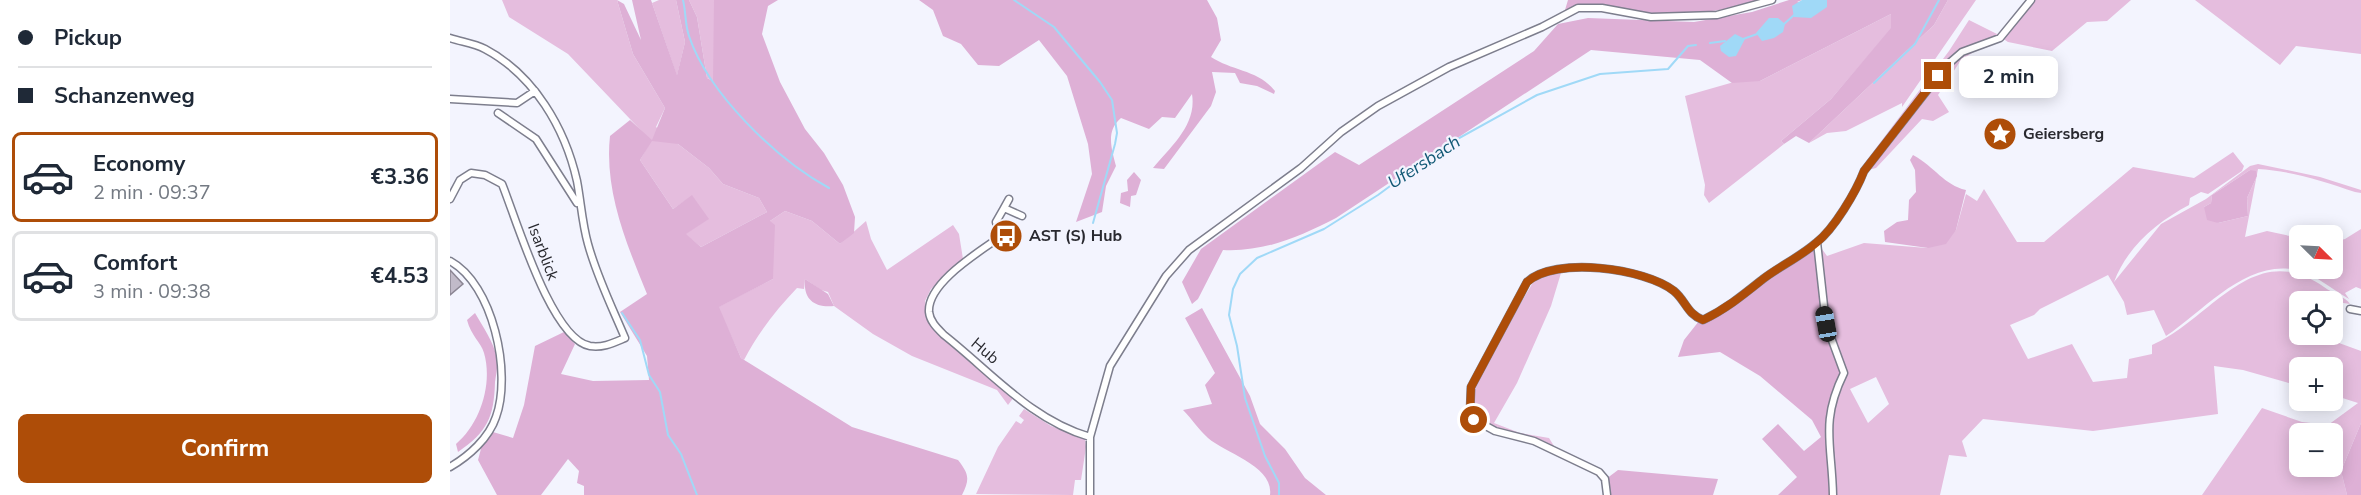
<!DOCTYPE html>
<meta charset="utf-8">
<style>
:root{--surface:#fff;--page:#f2f2f3;--text:#1f2937;--muted:#747a83;--line:#e0e1e3;--accent:#ae4d08}
body{margin:0;font-family:"Nunito Sans",sans-serif;background:var(--page);color:var(--text);height:100vh;display:flex;flex-direction:column;font-size:22px;white-space:nowrap}
*{box-sizing:border-box;margin:0}
p{font-size:20px;color:var(--muted)}
.icon{flex:none;width:33px;height:33px;fill:none;stroke:currentColor;stroke-width:2;stroke-linecap:round;stroke-linejoin:round}
.map{position:relative;flex:1;overflow:hidden}
.panel{display:flex;flex-direction:column;background:var(--surface);width:450px}
.panel>*{flex:none}
.guide{display:grid;align-content:center;height:132px;padding:0 18px;background:var(--surface)}
.needle{width:39px;rotate:114deg}
.controls{position:absolute;left:1839px;top:225px;display:grid;gap:12px}
.controls a{display:grid;place-items:center;width:54px;height:54px;border-radius:9px;background:var(--surface);box-shadow:0 3px 15px #0003;font-size:30px}
.end{position:absolute;width:27px;height:27px;margin:-14px;border:8px solid #ae4d08;background:#fff;box-shadow:0 0 0 3px #fff}
.from{border-radius:50%}
.bubble{position:absolute;height:42px;border-radius:9px;background:var(--surface);box-shadow:0 3px 15px #0003;font-size:20px;font-weight:700;line-height:42px;text-align:center}
.car{position:absolute;width:18px;height:36px;margin:-18px -9px;border-radius:8px;box-shadow:0 0 4px 2px #0007;background:linear-gradient(#222 24%,#8ab4d8 0 40%,#222 0 76%,#8ab4d8 0 86%,#222 0)}
.guide b{display:flex;align-items:center;gap:21px;height:57px;font-size:22px}
.guide b+b{border-top:2px solid var(--line)}
.guide i{width:15px;height:15px;background:var(--text)}
ul{padding:0;list-style:none}
li{display:flex;align-items:center;gap:18px;height:90px;margin:0 12px 9px;padding:0 6px;border:3px solid var(--line);border-radius:9px}
li div{flex:1}
li b{display:block;font-size:22px}
li em{font-style:normal;font-weight:700}
li.current{border-color:var(--accent)}
li>.icon{width:54px;height:54px;stroke-width:1.5}
.cta{display:flex;gap:12px;margin-top:auto;padding:12px 18px}
.cta a{flex:1;height:69px;border-radius:9px;background:var(--accent);color:#fff;font-size:24px;font-weight:700;line-height:69px;text-align:center}
main{display:flex;flex:1;min-height:0}
.map>svg:first-child{display:block}
</style>
<main>
<section class="panel">
<div class="guide">
<b><i class="from"></i>Pickup</b>
<b><i></i>Schanzenweg</b>
</div>
<ul>
<li class="current"><svg class="icon" aria-label="car" viewBox="0 0 24 24"><path d="M5 17H2v-5l4-1 3-4h7l3 4 3 1v5h-3M9 17h6M6 11h13"/><circle cx="7" cy="17" r="2"/><circle cx="17" cy="17" r="2"/></svg><div><b>Economy</b><p>2 min · 09:37</p></div><em>€3.36</em></li>
<li><svg class="icon" aria-label="car" viewBox="0 0 24 24"><path d="M5 17H2v-5l4-1 3-4h7l3 4 3 1v5h-3M9 17h6M6 11h13"/><circle cx="7" cy="17" r="2"/><circle cx="17" cy="17" r="2"/></svg><div><b>Comfort</b><p>3 min · 09:38</p></div><em>€4.53</em></li>
</ul>
<div class="cta"><a>Confirm</a></div>
</section>
<div class="map">
<svg width="1911" height="495" viewBox="0 0 1911 495">
<rect width="100%" height="100%" fill="#f3f4fe"/>
<path fill="#e5bdde" fill-rule="evenodd" d="M52,0H167L183,54L215,108L206,127L259,168L273,184L309,198L317,212L251,247L235,234L258,219L242,196L223,209L190,160L201,141L118,54L59,17Z
M209,0H226L235,42L227,76L202,3Z
M239,0H264V81L257,78L247,17Z
M1498,0H1526L1452,107V103L1396,131L1377,133L1359,143L1484,25Z
M1581,0H1681L1657,21L1637,22L1602,51L1558,42L1549,36L1511,60L1488,95L1499,112L1483,121L1472,119L1426,168L1414,171V164L1499,51L1519,20L1549,35Z
M1745,0H1911V54L1846,46L1830,65Z
M1441,14L1442,28L1381,99L1331,141L1334,144L1259,203L1254,195L1255,185L1235,96L1291,80L1310,81Z
M1783,152L1794,166L1792,171L1758,194L1751,192L1740,198L1739,205C1707,222 1677,247 1664,282L1711,224L1756,199L1800,166L1808,164L1870,177L1911,190V193L1905,192C1873,181 1842,171 1808,169L1795,237L1817,231L1849,238L1850,268H1882L1883,242L1895,239L1911,229V289L1906,287L1895,293L1899,299C1883,290 1865,274 1847,270C1796,259 1755,310 1716,336L1704,310L1677,315L1674,302L1658,275L1590,309L1584,315L1560,325L1578,359L1622,344L1643,382L1677,378L1679,359L1702,354V345C1761,320 1803,237 1874,287C1882,293 1896,297 1900,304L1866,299L1850,302V334L1867,335L1911,351V423L1891,471L1897,495H1752L1812,408L1852,422L1878,425L1908,403L1883,395L1882,368H1850L1849,386L1793,370L1764,366L1768,414L1643,431L1533,419L1512,441L1517,457L1499,455L1490,495H1386L1385,452L1378,431L1376,324L1367,242L1377,256L1414,243L1477,248L1506,230L1516,194L1527,201L1534,189L1567,242H1594L1683,167L1744,178ZM1800,170L1807,176L1797,198L1798,216L1768,223L1754,207L1761,203L1762,195ZM1426,377L1439,404L1418,423L1400,389ZM1850,434H1882V466H1850Z
M335,211L362,221L390,244L416,221L421,239L437,270L503,225L509,234L513,259L481,289L475,301L480,325L564,397L558,405L547,390L462,356L423,334L384,306L378,292L371,290L355,279L354,289L347,288C326,310 308,333 294,360L291,358L268,307L323,279L320,221Z
M1111,273L1101,306L1067,383L1044,423L1070,433L1099,438L1104,446H1102C1082,430 1049,437 1028,420C1021,414 1022,399 1024,390C1032,361 1066,312 1082,284L1090,276Z
M574,409L601,426L635,438L636,447L631,480H625L623,495L526,494L548,447L566,421L571,424L574,420L569,416Z"/>
<path fill="#deb0d6" fill-rule="evenodd" d="M167,0L174,4L191,40L182,0H201L227,75L235,42L226,0H239L247,17L257,78L263,81L264,0H328L318,6L312,34L330,82L355,129L374,153L393,185L405,217L404,233L390,244L362,221L335,211L320,221L325,225L323,279L269,307L291,358L402,427L508,460C519,474 520,479 512,495H134V486L127,483L129,471L118,459L91,495H47L28,460L36,430L63,438L74,405L85,346L114,332L125,344L111,374L143,381L199,380L197,356L170,312L197,294C177,245 154,191 160,136L180,120L202,140L215,108L183,54ZM202,141L228,144L259,168L273,184L309,198L317,212L251,247L236,234L259,219L242,195L223,209L190,160Z
M469,0H757L767,18L771,40L761,57C782,71 809,70 825,91L824,94L807,86L790,83L785,73L762,72L766,92L761,106L714,169L703,168C721,146 747,125 742,94L725,118L712,117L699,129L671,118C655,131 662,150 666,166L656,186L652,212L626,222L642,174L638,144L617,76L589,40L549,66L528,65L511,44L493,36L483,10Z
M1118,0H1315C1278,10 1242,16 1204,13C1174,12 1144,3 1115,10Z
M1339,0H1352L1347,2L1377,7V0H1498L1484,25L1359,143L1346,136L1334,144L1331,141L1381,99L1441,28V14L1310,81L1282,83L1250,60L1141,50L886,218C849,237 815,252 773,250L748,299L742,304L732,282L751,249L885,152L909,165L1084,51L1108,24L1138,18L1244,22L1302,12Z
M1463,155C1485,167 1494,185 1516,190L1506,230L1496,244L1478,248L1435,242L1434,231L1447,222L1458,220L1459,200L1466,192L1465,170L1460,160Z
M1800,170L1806,171L1807,176L1797,198L1798,216L1768,223L1757,220L1754,207L1761,203L1762,195Z
M684,172L691,180L686,195L681,196L680,207L670,203L671,193L678,191L677,180Z
M1367,242L1371,298L1392,373L1377,429L1385,452L1386,495H1328L1347,477L1312,439L1328,424L1354,451L1371,437L1362,420L1310,376L1270,352L1228,357L1234,340L1249,321L1277,309Z
M355,279L378,294L384,306C364,308 353,299 355,279Z
M752,308L800,396L810,424L835,449L855,478L876,495H820C824,466 775,453 758,438C749,430 742,419 733,410L762,404L755,385L765,373L735,318Z
M25,313C33,327 44,342 47,359C48,366 46,375 45,382C44,418 37,432 8,452L6,444C30,424 43,384 34,353C31,342 21,336 17,320Z
M1911,423V495H1897L1891,471Z
M1168,470L1268,479L1263,495H1157L1156,479Z"/>
<path fill="#a0d9f7" d="M1352,0H1377V7L1361,18L1344,17L1342,6Z
M1319,18H1328L1335,24L1333,32L1324,38L1312,41L1306,33Z
M1285,34L1295,39L1286,56L1279,57L1271,51L1270,46Z"/>
<g fill="none" stroke-linecap="round" stroke-linejoin="round">
<path stroke="#a0d9f7" stroke-width="2" d="M233,0C236,12 235,25 239,36C258,93 327,160 379,188
M564,0L604,27L650,82L662,100L667,133L665,144L643,223
M1333,25L1344,15
M1293,39L1310,33
M1260,43L1275,41
M1424,83L1465,44L1489,0
M172,313L190,340L199,375L210,392L218,435L231,454L247,495
M829,495V483L815,456L795,398L787,346L779,315L783,289L790,274L807,258L874,229L928,195L993,147L1087,95L1150,74L1218,69L1238,46L1246,45"/>
</g>
<path fill="#c1bac9" stroke="#8b8593" stroke-width="1.5" d="M0,270L13,284L0,295Z"/>
<g fill="none" stroke-linecap="round" stroke-linejoin="round">
<g stroke="#7d7e8d" stroke-width="9">
<path id="street" d="M0,38C12,42 24,43 35,49C84,75 115,128 127,181C131,202 132,223 138,244C147,277 162,307 175,338C163,343 153,348 140,346C101,339 66,218 52,184L35,175L21,173L10,180L0,199
M0,99L67,103L85,91
M48,113L86,139L127,203
M559,199L554,208L572,216
M554,208L546,222L550,237C529,252 477,283 479,312C480,322 488,329 494,335C541,372 581,420 640,437
M1367,242L1376,324L1394,373C1370,422 1382,444 1383,495
M0,261C43,284 62,373 46,417C39,438 19,456 0,467
M1900,309L1911,311
M640,495V437L660,366L716,276L739,250L851,168L891,132L928,106L999,67L1092,27L1128,8H1152L1201,17L1267,15L1322,0
M1157,495L1155,479L1149,472L1084,441L1045,431L1025,420L1020,413L1021,387L1077,282C1104,256 1195,268 1224,291C1236,301 1237,314 1253,320C1276,309 1293,295 1313,279C1330,266 1350,257 1366,243C1384,229 1406,192 1414,171L1497,65L1512,52L1550,38L1581,0"/>
</g>
<use href="#street" stroke="#fff" stroke-width="6"/>
</g>
<g fill="none" stroke-linecap="round" stroke-linejoin="round">
<path stroke="#ae4d08" stroke-width="8" d="M1024,420L1020,413L1021,387L1077,282C1105,256 1195,268 1224,291C1236,301 1237,314 1253,320C1276,309 1293,295 1313,279C1330,266 1350,257 1366,243C1384,229 1406,192 1414,171L1488,76"/>
</g>
<defs>
<g id="sight-disc" transform="scale(1.725)"><circle r="9.5" fill="#ae4d08" stroke="#f3f4fe"/><path d="M0-6L1.8-2.2L6-1.7L2.9 1.2L3.7 5.4L0 3.3L-3.7 5.4L-2.9 1.2L-6-1.7L-1.8-2.2Z" fill="#fff"/></g>
<g id="bus-disc" transform="scale(1.725)"><circle r="9.5" fill="#ae4d08" stroke="#f3f4fe"/><path d="M-5-6H5V4H4V6H2V4H-2V6H-4V4H-5ZM-3.5-4V0h7V-4ZM-3.5 1.2v1.5H-2V1.2ZM2 1.2v1.5H3.5V1.2Z" fill="#fff"/></g>
</defs>
<g fill-rule="evenodd">
<use href="#sight-disc" x="1550" y="134"/>
<use href="#bus-disc" x="556" y="236"/>
</g>
<g text-anchor="middle" dominant-baseline="central" stroke-width="4.5" stroke-linejoin="round" paint-order="stroke">
<g font-size="16" font-weight="bold" fill="#29292f" stroke="#f3f4fe" text-anchor="start">
<text x="1573" y="134">Geiersberg</text>
<text x="579" y="236">AST (S) Hub</text>
</g>
<g font-size="16" fill="#29292f" stroke="#f3f4fe">
<text transform="translate(93 252) rotate(69)">Isarblick</text>
<text transform="translate(535 351) rotate(40)">Hub</text>
</g>
<g font-size="18" font-style="italic" fill="#125976" stroke="#f3f4fe">
<text transform="translate(974 162) rotate(-33)">Ufersbach</text>
</g>
</g>
</svg>
<div class="controls">
<a><svg class="needle" viewBox="-14 -14 28 28"><path d="M0-13l5 13h-10z" fill="#e53935"/><path d="M0 13l5-13h-10z" fill="#747a83"/></svg></a>
<a><svg class="icon" aria-label="locate" viewBox="0 0 24 24"><circle cx="12" cy="12" r="6"/><path d="M12 2v4M12 18v4M2 12h4M18 12h4"/></svg></a>
<a>+</a>
<a>−</a>
</div>
<i class="end from" style="left:1024px;top:420px"></i>
<i class="end" style="left:1488px;top:76px"></i>
<div class="bubble" style="left:1509px;top:56px;width:99px">2 min</div>
<i class="car" style="left:1376px;top:324px;rotate:350deg"></i>
</div>
</main>
